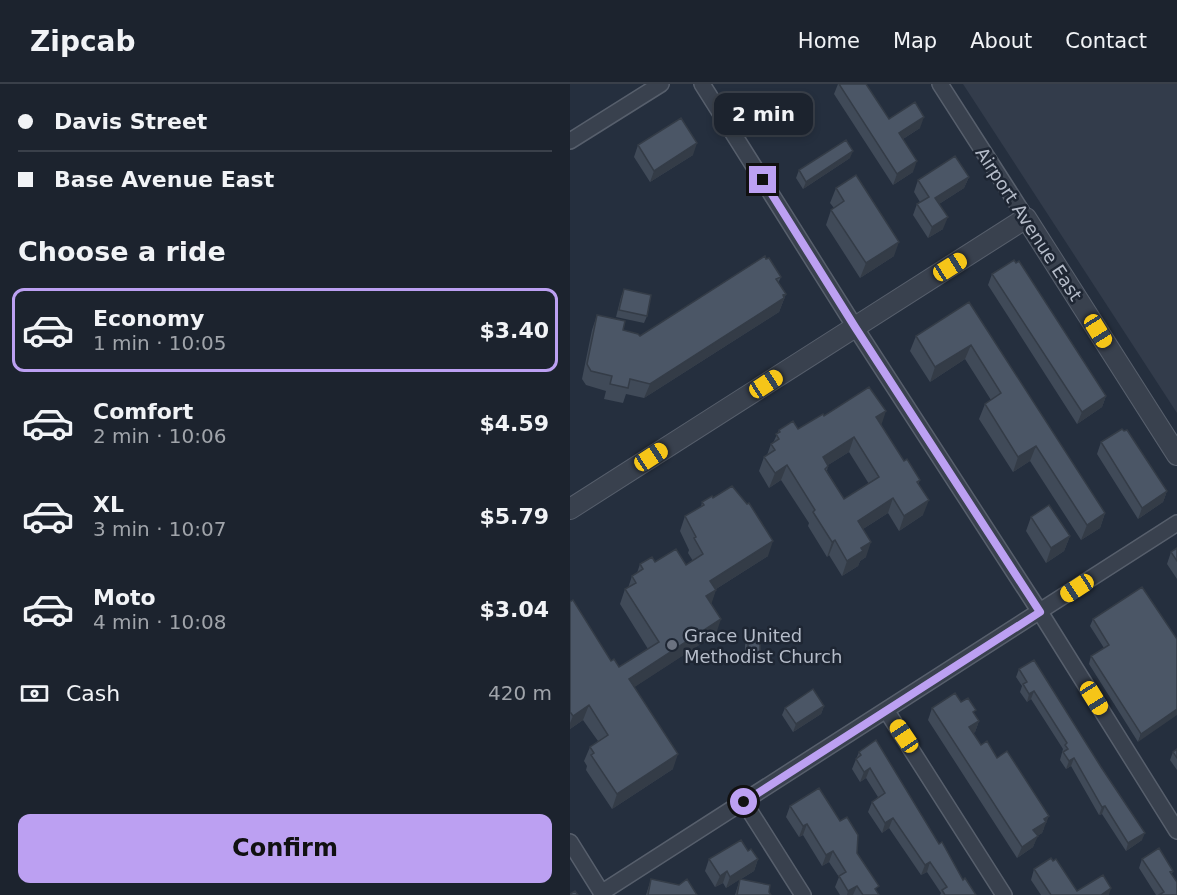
<!DOCTYPE html>
<meta charset="utf-8">
<style>
:root{--surface:#1c232e;--page:#292f3a;--text:#f1f3f6;--muted:#a0a4aa;--line:#3a404a;--accent:#bca0f2}
body{margin:0;font-family:"DejaVu Sans",sans-serif;background:var(--page);color:var(--text);height:100vh;display:flex;flex-direction:column;font-size:22px;white-space:nowrap}
*{box-sizing:border-box;margin:0}
p{font-size:20px;color:var(--muted)}
.icon{flex:none;width:33px;height:33px;fill:none;stroke:currentColor;stroke-width:2;stroke-linecap:round;stroke-linejoin:round}
.map{position:relative;flex:1;overflow:hidden}
.details{display:flex;flex-direction:column;background:var(--surface);width:570px}
.details>*{flex:none}
.guide{display:grid;align-content:center;height:132px;padding:0 18px;background:var(--surface)}
.end{position:absolute;width:27px;height:27px;margin:-14px;border:8px solid #bca0f2;background:#111;box-shadow:0 0 0 3px #111}
.from{border-radius:50%}
.bubble{position:absolute;height:42px;border-radius:12px;background:var(--surface);box-shadow:0 3px 9px #0003,0 0 0 2px var(--line);font-size:20px;font-weight:600;line-height:42px;text-align:center}
.car{position:absolute;width:18px;height:36px;margin:-18px -9px;border-radius:8px;box-shadow:0 0 4px 2px #0007;background:linear-gradient(#f5c518 24%,#345 0 40%,#f5c518 0 76%,#345 0 86%,#f5c518 0)}
.guide b{display:flex;align-items:center;gap:21px;height:57px;font-size:22px}
.guide b+b{border-top:2px solid var(--line)}
.guide i{width:15px;height:15px;background:var(--text)}
ul{padding:0;list-style:none}
li{display:flex;align-items:center;gap:18px;height:84px;margin:0 12px 9px;padding:0 6px;border:3px solid transparent;border-radius:12px}
li div{flex:1}
li b{display:block;font-size:22px}
li em{font-style:normal;font-weight:600}
li.active{border-color:var(--accent)}
li>.icon{width:54px;height:54px;stroke-width:1.5}
h2{padding:0 18px;font-size:27px;line-height:72px}
.pay{display:flex;align-items:center;gap:15px;height:66px;padding:0 18px;font-size:22px}
.pay p{margin-inline-start:auto}
.action{display:flex;gap:12px;margin-top:auto;padding:12px 18px}
.action a{flex:1;height:69px;border-radius:12px;background:var(--accent);color:#111;font-size:24px;font-weight:600;line-height:69px;text-align:center}
header{display:flex;align-items:center;gap:36px;box-sizing:border-box;height:84px;padding:0 30px;background:var(--surface);border-bottom:2px solid var(--line)}
header strong{font-size:28px}
nav{display:flex;gap:33px;margin-inline-start:auto;font-size:21px}
main{display:flex;flex:1;min-height:0}
.map>svg:first-child{display:block}
</style>
<header>
<strong>Zipcab</strong>
<nav><a>Home</a><a>Map</a><a>About</a><a>Contact</a></nav>
</header>
<main>
<section class="details">
<div class="guide">
<b><i class="from"></i>Davis Street</b>
<b><i></i>Base Avenue East</b>
</div>
<h2>Choose a ride</h2>
<ul>
<li class="active"><svg class="icon" aria-label="car" viewBox="0 0 24 24"><path d="M5 17H2v-5l4-1 3-4h7l3 4 3 1v5h-3M9 17h6M6 11h13"/><circle cx="7" cy="17" r="2"/><circle cx="17" cy="17" r="2"/></svg><div><b>Economy</b><p>1 min · 10:05</p></div><em>$3.40</em></li>
<li><svg class="icon" aria-label="car" viewBox="0 0 24 24"><path d="M5 17H2v-5l4-1 3-4h7l3 4 3 1v5h-3M9 17h6M6 11h13"/><circle cx="7" cy="17" r="2"/><circle cx="17" cy="17" r="2"/></svg><div><b>Comfort</b><p>2 min · 10:06</p></div><em>$4.59</em></li>
<li><svg class="icon" aria-label="car" viewBox="0 0 24 24"><path d="M5 17H2v-5l4-1 3-4h7l3 4 3 1v5h-3M9 17h6M6 11h13"/><circle cx="7" cy="17" r="2"/><circle cx="17" cy="17" r="2"/></svg><div><b>XL</b><p>3 min · 10:07</p></div><em>$5.79</em></li>
<li><svg class="icon" aria-label="car" viewBox="0 0 24 24"><path d="M5 17H2v-5l4-1 3-4h7l3 4 3 1v5h-3M9 17h6M6 11h13"/><circle cx="7" cy="17" r="2"/><circle cx="17" cy="17" r="2"/></svg><div><b>Moto</b><p>4 min · 10:08</p></div><em>$3.04</em></li>
</ul>
<div class="pay"><svg class="icon" aria-label="cash" viewBox="0 0 24 24"><path d="M3 7h18v10H3z"/><circle cx="12" cy="12" r="2"/></svg>Cash<p>420 m</p></div>
<div class="action"><a>Confirm</a></div>
</section>
<div class="map">
<svg width="607" height="811" viewBox="0 0 607 811">
<rect width="100%" height="100%" fill="#252f3e"/>
<path fill="#333c4b" d="M393,0H607V329Z"/>
<g fill="none" stroke-linecap="round" stroke-linejoin="round">
<g stroke="#575f6c" stroke-width="18">
<path id="minor" d="M132,0L285,243L470,528L607,747
M370,0L456,134
M0,57L91,0
M316,626L434,811
M174,718L233,811
M0,758L33,811
M31,809L607,439"/>
</g>
<g stroke="#575f6c" stroke-width="22">
<path id="tertiary" d="M0,425L456,134L607,371"/>
</g>
<use href="#minor" stroke="#39414e" stroke-width="15"/>
<use href="#tertiary" stroke="#39414e" stroke-width="20"/>
</g>
<path fill="#404a58" fill-rule="evenodd" d="M268,0H296L319,35L350,44L333,55L343,88L323,101L264,10Z
M68,61L123,71L80,98L64,73Z
M280,74L233,105L226,94L229,86Z
M399,93L394,104L369,120L373,145L358,154L343,131L347,120L350,118L344,108L348,96Z
M266,104L324,172L290,194L256,141L261,126L264,124L260,119Z
M422,190L536,312L532,323L507,340L418,201Z
M211,193L208,199L216,210L209,228L74,314L56,310L53,319L34,315L36,307L16,301L12,295L22,246L27,231L53,246L70,252Z
M54,205L77,232L74,239L46,233L51,213Z
M399,218L535,429L530,444L511,456L460,377L443,388L409,335L415,320L421,316L395,275L360,298L340,267L346,252Z
M254,332L311,341L334,377L350,396L348,400L353,431L329,447L318,429L293,445L296,473L290,477L288,482L272,492L259,471L257,473L238,442L239,439L211,396L199,404L189,387L194,373L197,371L201,360L203,359L209,346L228,345ZM279,368L299,400L274,415L257,387L258,381Z
M531,358L597,407L593,418L568,435L527,370Z
M132,418L198,472L146,505L141,519L146,550L64,603L103,685L42,725L16,686L17,682L14,677L20,663L28,657L13,636L0,645V518L41,577L49,583L78,565L50,520L55,505L58,504L62,492L67,489L70,480L85,478L116,481L123,477L118,469L119,466L110,447L115,432L131,423Z
M461,433L500,452L494,467L476,479L456,447Z
M607,464V495L597,480L601,468Z
M523,535L607,555L568,658L519,580L521,572L534,564L520,542Z
M178,554L190,572L188,579L175,580V561Z
M449,585L572,756L556,767L532,730L529,731L501,682L496,685L490,676L493,665L461,615L457,618L450,608L452,602L446,593Z
M391,618L405,631L409,637L405,648L403,649L411,661L474,744L472,749L467,752L463,763L447,774L358,636L362,624Z
M254,622L251,630L223,648L212,631L215,624Z
M607,665V686L600,676L603,668Z
M289,668L369,760L393,796L406,811H370L371,809L357,788L351,791L319,744L312,749L298,728L302,718L308,713L296,694L290,698L282,685Z
M220,722L287,769L309,811H270L265,803L269,793L259,778L252,782L233,751L229,753L216,733Z
M178,767L188,775L184,787L171,795L199,808L201,811H165L170,795L156,804L153,799L145,803L135,787L139,775Z
M572,775L603,787L602,790L607,811H586L569,784Z
M464,785L507,807L539,811H471L461,796Z
M81,795L127,811H76Z"/>
<path fill="#343c47" d="M354,33L350,44L325,60L329,49Z
M127,59L123,71L80,98L84,87Z
M283,67L280,74L233,105L236,98Z
M347,77L343,88L323,101L327,90Z
M399,93L394,104L361,125L365,114Z
M378,133L373,145L358,154L362,143Z
M329,158L324,172L290,194L296,179Z
M216,210L209,228L74,314L80,300Z
M401,261L395,275L360,298L365,283Z
M536,312L532,323L507,340L512,328Z
M316,327L311,342L306,333Z
M284,353L279,368L247,388L253,373Z
M466,362L460,377L443,388L448,373Z
M217,381L211,396L199,404L205,389Z
M597,407L593,418L568,435L572,424Z
M323,414L318,429L282,452L288,437Z
M359,416L353,431L329,447L334,432Z
M535,429L530,444L511,456L517,441Z
M500,452L494,467L476,479L481,464Z
M265,456L259,471L257,473L262,458Z
M203,457L198,472L135,512L140,497Z
M301,458L296,473L290,477L288,482L272,492L277,477L291,464Z
M146,506L141,521L136,512Z
M151,535L146,550L54,610L59,595Z
M178,572H190L188,579L175,580Z
M464,607L461,615L457,618L459,610Z
M19,621L13,636L0,645V639L3,632Z
M254,622L251,630L223,648L226,640Z
M607,625V631L568,658L571,650Z
M409,637L405,648L395,655L399,643Z
M108,670L103,685L42,725L47,710Z
M504,674L501,682L496,685L499,677Z
M300,684L296,694L290,698L294,688Z
M535,722L532,730L529,731L532,723Z
M479,732L472,749L459,757L463,746L474,735Z
M323,734L319,744L312,749L315,739Z
M237,740L233,751L229,753L233,742Z
M575,749L572,756L556,767L558,759Z
M468,752L463,763L447,774L452,763Z
M263,767L259,778L252,782L256,771Z
M188,775L184,787L156,804L160,793Z
M360,778L357,788L351,791L355,781Z
M157,787L153,799L145,803L150,792Z
M287,802L283,811H277L278,807Z
M541,804L539,811H531Z"/>
<path fill="#4b5666" stroke="#343c47" stroke-width="1.5" fill-rule="evenodd" d="M269,0H296L319,35L345,18L354,33L329,49L347,77L327,90Z
M111,34L127,59L84,87L68,61Z
M276,56L283,67L236,98L229,86Z
M385,72L399,93L365,114L378,133L362,143L347,120L359,113L348,96Z
M286,91L329,158L296,179L261,126L274,117L266,104Z
M195,172L196,175L199,174L211,193L206,195L216,210L213,211L214,214L80,300L60,295L58,304L40,300L42,292L21,287L17,280L27,231L55,237L53,246L68,250L70,252Z
M444,176L446,179L449,177L536,312L512,328L422,190Z
M54,205L81,211L77,232L49,226Z
M399,218L535,429L517,441L466,362L448,373L415,320L431,309L401,261L365,283L346,252Z
M299,303L316,327L306,333L334,377L337,375L350,396L347,398L359,416L334,432L323,414L288,437L301,458L291,464L293,467L277,477L265,456L262,458L243,428L245,426L217,381L205,389L194,373L205,366L201,360L209,355L206,350L210,348L209,346L223,337L228,345L253,330L254,332ZM284,353L309,393L274,415L255,385L258,382L253,373Z
M552,345L554,347L557,346L597,407L572,424L531,358Z
M162,402L177,420L179,419L203,457L140,497L146,506L136,512L151,535L59,595L108,670L47,710L21,671L24,669L20,663L38,651L19,621L3,632L1,629H0V518L3,516L41,577L44,575L49,583L89,558L55,505L66,499L62,492L73,485L70,480L82,473L85,478L106,465L116,481L133,470L124,454L126,453L115,432L134,421L132,418L142,412L143,414Z
M479,421L500,452L481,464L461,433Z
M607,464V477L601,468Z
M572,503L607,555V625L571,650L521,572L539,561L523,535Z
M190,553V572H178V554Z
M464,576L531,683L575,749L558,759L535,722L532,723L504,674L499,677L493,668L498,665L495,661L497,659L464,607L459,610L453,600L457,598L449,585Z
M243,605L254,622L226,640L215,624Z
M385,609L391,618L398,614L406,626L403,628L409,637L399,643L411,661L417,657L427,674L437,667L479,732L474,735L476,738L463,746L468,752L452,763L362,624Z
M306,656L369,760L372,758L393,796L395,794L406,811H375L372,806L377,803L360,778L355,781L323,734L315,739L302,718L315,709L300,684L294,688L286,675L291,671L289,668Z
M607,665V674L603,668Z
M249,704L270,737L277,733L288,751L287,769L309,802L305,805L309,811H293L287,802L278,807L269,792L276,788L263,767L256,771L237,740L233,742L220,722Z
M171,756L178,767L181,765L188,775L160,793L157,787L150,792L139,775Z
M589,764L603,787L600,788L607,798V811H589L594,808L572,775Z
M481,774L483,777L486,775L507,807L533,791L541,804L531,811H481L464,785Z
M81,795L109,801L117,795L127,811H78Z
M170,795L200,801L199,808L201,811H167Z
M5,807L8,811H0V810Z"/>
<g fill="none" stroke-linecap="round" stroke-linejoin="round">
<path stroke="#bca0f2" stroke-width="8" d="M174,718L470,528L285,243L193,96"/>
</g>
<circle fill="#6b7280" stroke="#1e2633" stroke-width="2" cx="102" cy="561" r="6"/>
<g text-anchor="middle" dominant-baseline="central" stroke-width="5" stroke-linejoin="round" paint-order="stroke">
<g font-size="18" fill="#b5bcc9" stroke="#1e2633">
<text transform="translate(459 140) rotate(57)">Airport Avenue East</text>
</g>
<g font-size="18" fill="#b5bcc9" stroke="#1e2633" text-anchor="start">
<text x="114" y="551">Grace United<tspan x="114" dy="21">Methodist Church</tspan></text>
</g>
</g>
</svg>
<i class="end from" style="left:174px;top:718px"></i>
<i class="end" style="left:193px;top:96px"></i>
<div class="bubble" style="left:144px;top:9px;width:99px">2 min</div>
<i class="car" style="left:380px;top:183px;rotate:58deg"></i>
<i class="car" style="left:528px;top:247px;rotate:148deg"></i>
<i class="car" style="left:196px;top:300px;rotate:57deg"></i>
<i class="car" style="left:81px;top:373px;rotate:57deg"></i>
<i class="car" style="left:507px;top:504px;rotate:237deg"></i>
<i class="car" style="left:524px;top:614px;rotate:148deg"></i>
<i class="car" style="left:334px;top:652px;rotate:326deg"></i>
</div>
</main>
